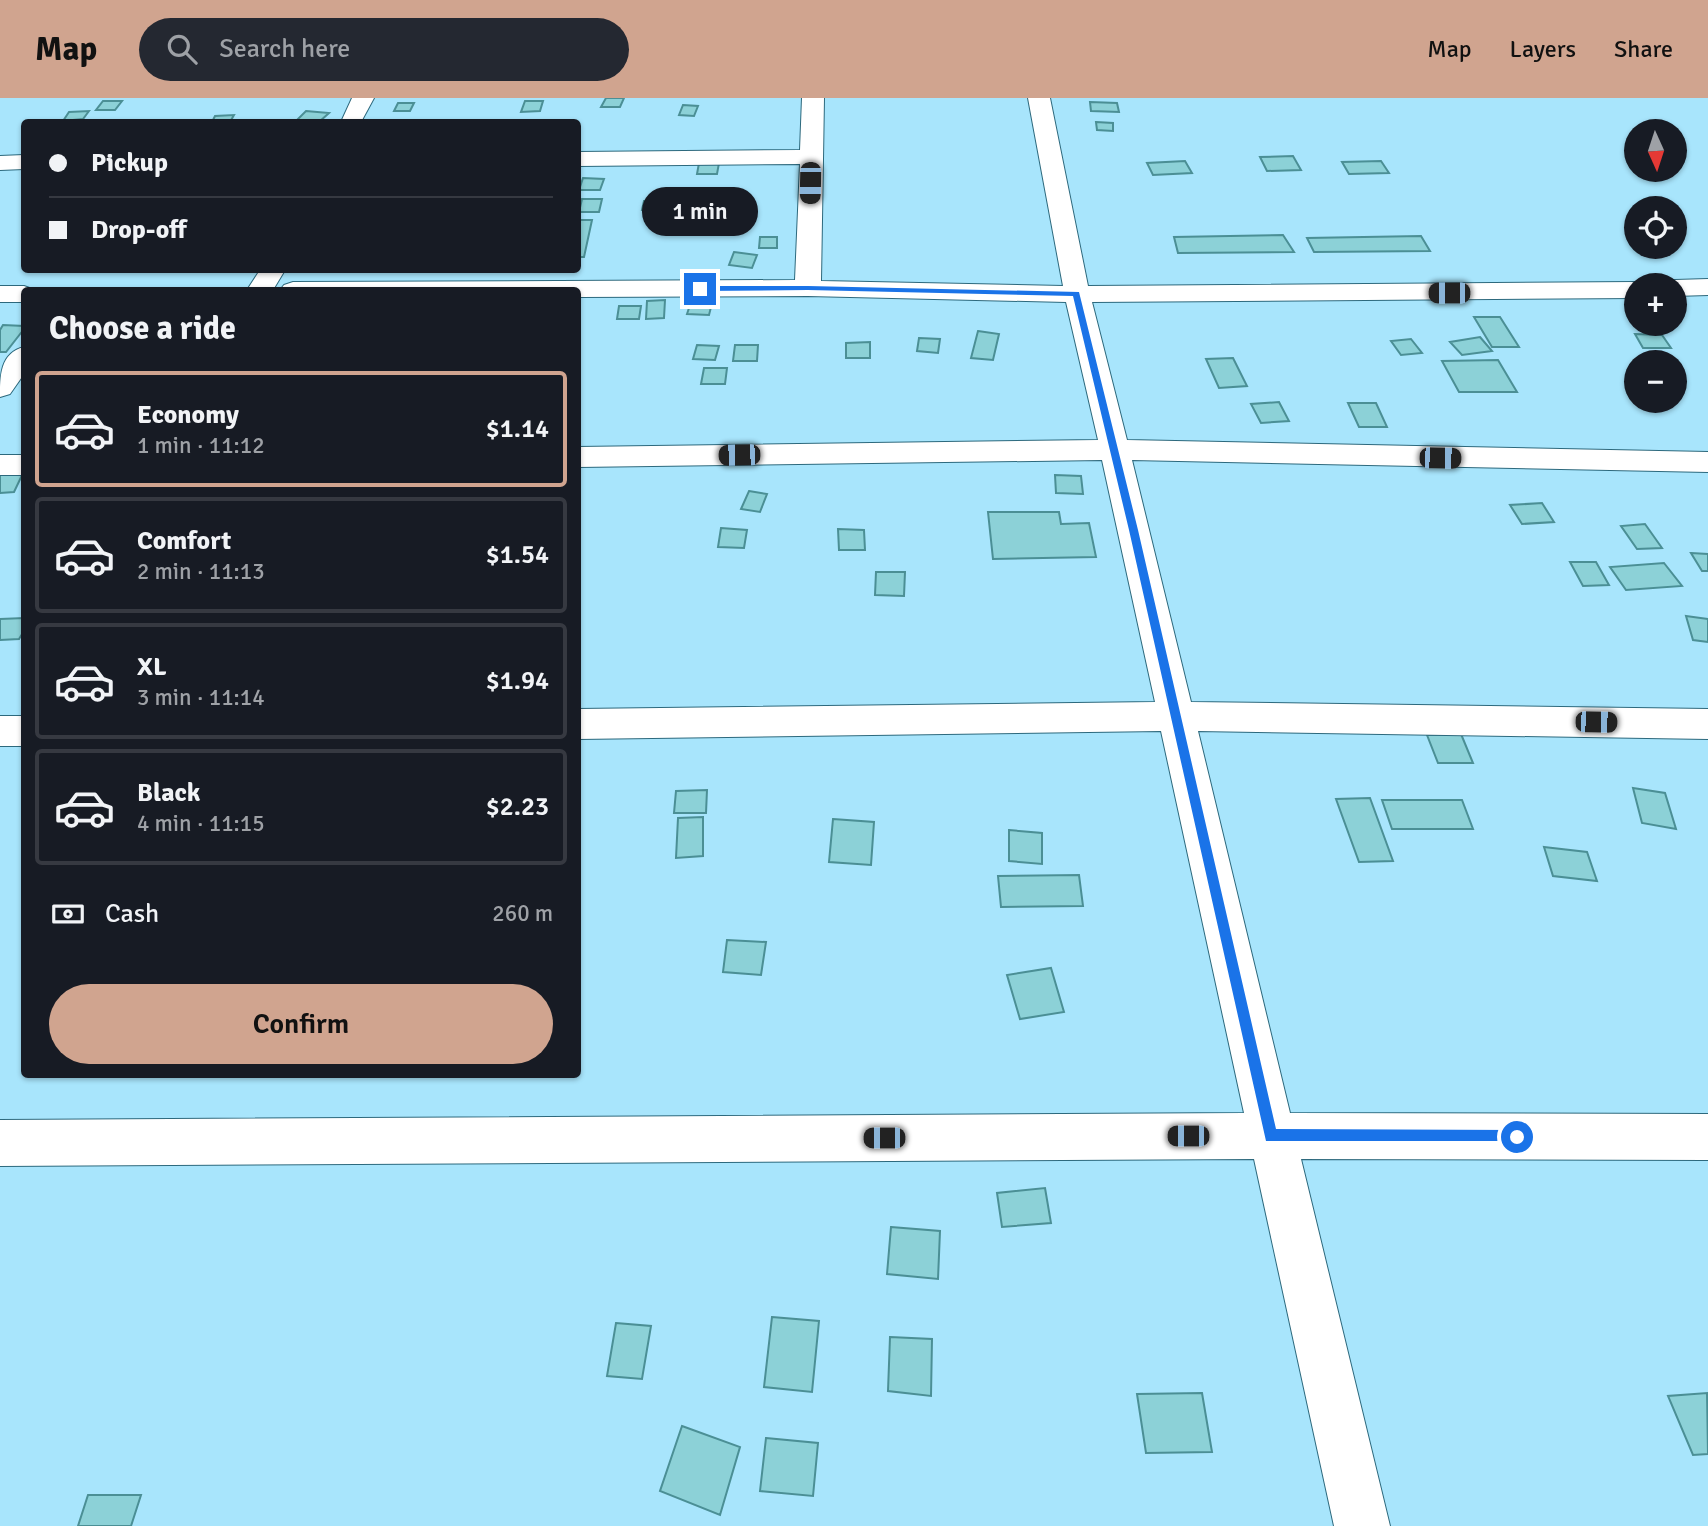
<!DOCTYPE html>
<meta charset="utf-8">
<style>
:root{--surface:#171b24;--page:#242831;--text:#f1f3f6;--muted:#9ea1a6;--line:#363941;--accent:#d0a48f}
body{margin:0;font-family:Signika,sans-serif;background:var(--page);color:var(--text);height:100vh;display:flex;flex-direction:column;font-size:26px;white-space:nowrap}
*{box-sizing:border-box;margin:0}
p{font-size:23px;color:var(--muted)}
.icon{flex:none;width:38px;height:38px;fill:none;stroke:currentColor;stroke-width:2;stroke-linecap:round;stroke-linejoin:round}
.map{position:relative;flex:1;overflow:hidden}
.panel{position:absolute;left:21px;top:189px;width:560px;height:791px;display:flex;flex-direction:column;background:var(--surface);border-radius:7px;box-shadow:0 2px 5px #0004}
.panel>*{flex:none}
.hud{position:absolute;left:21px;top:21px;width:560px;height:154px;border-radius:7px;box-shadow:0 2px 5px #0004;display:grid;align-content:center;height:154px;padding:0 28px;background:var(--surface)}
.needle{width:46px;rotate:177deg}
.tools{position:absolute;left:1624px;top:21px;display:grid;gap:14px}
.tools a{display:grid;place-items:center;width:63px;height:63px;border-radius:50%;background:var(--surface);box-shadow:0 2px 5px #0004;font-size:35px}
.end{position:absolute;width:32px;height:32px;margin:-16px;border:9px solid #1a73e8;background:#fff;box-shadow:0 0 0 4px #fff}
.from{border-radius:50%}
.bubble{position:absolute;height:49px;border-radius:24px;background:var(--surface);box-shadow:0 2px 5px #0004;font-size:23px;font-weight:600;line-height:49px;text-align:center}
.car{position:absolute;width:21px;height:42px;margin:-21px -10px;border-radius:9px;box-shadow:0 0 5px 2px #0007;background:linear-gradient(#222 24%,#8ab4d8 0 40%,#222 0 76%,#8ab4d8 0 86%,#222 0)}
.hud b{display:flex;align-items:center;gap:24px;height:66px;font-size:26px}
.hud b+b{border-top:2px solid var(--line)}
.hud i{width:18px;height:18px;background:var(--text)}
ul{padding:0;list-style:none}
li{display:flex;align-items:center;gap:21px;height:116px;margin:0 14px 10px;padding:0 14px;border:4px solid var(--line);border-radius:7px}
li div{flex:1}
li b{display:block;font-size:26px}
li em{font-style:normal;font-weight:600}
li.current{border-color:var(--accent)}
li>.icon{width:63px;height:63px;stroke-width:1.5}
h2{padding:0 28px;font-size:32px;line-height:84px}
.pay{display:flex;align-items:center;gap:18px;height:77px;padding:0 28px;font-size:26px}
.pay p{margin-inline-start:auto}
.primary-button{display:flex;gap:14px;margin-top:auto;padding:14px 28px}
.primary-button a{flex:1;height:80px;border-radius:42px;background:var(--accent);color:#111;font-size:28px;font-weight:600;line-height:80px;text-align:center}
header{display:flex;align-items:center;gap:42px;box-sizing:border-box;height:98px;padding:0 35px;background:var(--accent);color:#111}
header strong{font-size:33px}
nav{display:flex;gap:38px;margin-inline-start:auto;font-size:24px}
.search{width:490px;height:63px;background:var(--page);display:flex;align-items:center;gap:18px;box-sizing:border-box;padding:0 24px;border-radius:38px;color:var(--muted);font-size:26px}
.map>svg:first-child{display:block}
</style>
<header>
<strong>Map</strong>
<div class="search"><svg class="icon" aria-label="search" viewBox="0 0 24 24"><circle cx="10" cy="10" r="6"/><path d="M15 15l6 6"/></svg>Search here</div>
<nav><a>Map</a><a>Layers</a><a>Share</a></nav>
</header>
<div class="map">
<svg width="1708" height="1428" viewBox="0 0 1708 1428">
<rect width="100%" height="100%" fill="#a8e5fc"/>
<path fill="#8cd1d7" stroke="#4b8f95" stroke-width="2" d="M606,0H624L620,9H601Z
M103,3H122L115,12H96Z
M525,3H543L540,13L521,14Z
M1090,4L1117,5L1119,14L1091,13Z
M398,5H414L410,13H394Z
M683,7L698,8L694,18L679,17Z
M89,13L83,21L63,23L69,14Z
M306,13L329,15L319,24H295Z
M234,17L230,24H212L215,18Z
M1096,24L1113,25V33L1097,32Z
M1293,58L1301,72L1267,73L1260,59Z
M1185,63L1192,75L1153,77L1147,65Z
M1381,63L1389,75L1349,76L1342,64Z
M699,65H719L717,76H697Z
M583,80L604,81L600,92H579Z
M582,101H602L599,114H579Z
M660,102L659,112H642L644,103Z
M667,104H685L684,113H665Z
M690,116H716L714,131L687,130Z
M578,122H592L584,159H578Z
M1283,137L1294,154L1178,155L1174,139Z
M1421,138L1430,153L1314,154L1307,140Z
M760,139H777V150H759Z
M734,154L757,157L752,170L729,167Z
M665,202L664,220L646,221L647,203Z
M691,204L712,205L709,217L687,216Z
M619,208H641L639,221H617Z
M1474,219H1500L1519,249H1492Z
M3,227L24,228V231L6,254H0V232Z
M978,233L999,236L993,262L971,260Z
M1635,236L1662,237L1671,250H1643Z
M1480,239L1492,253L1462,257L1450,244Z
M919,240L940,241L938,255L917,253Z
M1411,241L1422,255L1401,257L1391,243Z
M870,244V260H846V245Z
M697,247L719,248L715,262L693,261Z
M735,247H758L757,263H733Z
M1648,257L1671,258L1681,275H1675V264H1652Z
M1233,260L1247,288L1219,290L1206,261Z
M1498,262L1517,294H1459L1442,263Z
M704,270H727L725,286H701Z
M1279,304L1289,323L1261,325L1251,306Z
M1348,305H1376L1387,329H1359Z
M24,373L14,394L0,395V374Z
M1055,377L1081,378L1083,396L1056,395Z
M749,393L767,396L760,414L741,411Z
M1542,405L1554,424L1522,426L1510,407Z
M988,414H1059L1061,426L1089,425L1096,459L993,461Z
M1645,426L1662,450L1637,451L1621,428Z
M721,430L747,432L744,450L718,449Z
M838,431L864,432L865,452H839Z
M1691,455L1708,456V473H1702Z
M1570,464H1596L1609,487L1583,488Z
M1664,465L1682,488L1626,492L1610,469Z
M876,474H905L904,498L875,497Z
M1686,518L1708,521V544L1693,542Z
M24,520V533L19,541L0,542V521Z
M1461,636L1473,665H1438L1427,637Z
M1633,690L1665,695L1676,731L1642,725Z
M707,692L706,715H674L676,693Z
M1370,700L1393,763L1359,764L1336,701Z
M1382,702H1462L1473,731H1392Z
M703,719V758L676,760L678,720Z
M833,721L874,724L871,767L829,764Z
M1009,732L1042,735V766L1009,763Z
M1544,749L1587,754L1597,783L1553,778Z
M1079,777L1083,808L1001,809L998,778Z
M727,842L766,844L761,877L723,874Z
M1051,870L1064,914L1020,921L1007,877Z
M1045,1090L1051,1125L1002,1129L997,1095Z
M891,1129L940,1133L938,1181L887,1176Z
M772,1219L819,1223L812,1294L764,1289Z
M616,1225L651,1228L642,1281L607,1278Z
M890,1239L932,1241L931,1298L888,1293Z
M1202,1295L1212,1354L1146,1355L1137,1296Z
M1707,1295L1708,1356L1693,1357L1668,1298Z
M682,1328L740,1349L720,1417L660,1393Z
M766,1340L818,1345L813,1398L760,1393Z
M88,1397H141L131,1428H78Z"/>
<g fill="none" stroke-linecap="round" stroke-linejoin="round">
<g stroke="#2d697d" stroke-width="2">
<path id="minor" d="M352,0H374L361,24H341Z
M802,0H824L821,183L1063,188L1028,0H1050L1088,188L1636,184L1646,187H1636V200L1092,204L1127,342L1708,354V374L1132,362L1191,604L1708,611V641L1198,633L1290,1015L1708,1016V1062L1301,1061L1390,1428H1334L1254,1061L0,1068V1022L1244,1015L1161,633L578,641V611L1155,604L1102,362L578,369V349L1098,342L1066,204L808,198L578,199V192H280L284,187L293,184L795,182L800,66L578,68V54L800,52Z
M24,57V71L0,72V58Z
M260,172H285L273,192H247Z
M1708,181V197L1675,198V187H1664L1675,182Z
M0,188H24L35,192H24V204H0Z
M24,249V276L10,296L0,299C0,278 0,255 24,249Z
M0,357H24V377H0Z
M0,618H24V648H0Z"/>
</g>
<use href="#minor" fill="#fff" fill-rule="evenodd"/>
</g>
<path fill="#1a73e8" d="M808,188L1079,194L1138,432L1276,1031L1517,1032L1522,1034V1043H1266L1129,432L1073,198L808,192L700,193L696,191L700,188Z"/>
</svg>
<div class="tools">
<a><svg class="needle" viewBox="-14 -14 28 28"><path d="M0-13l5 13h-10z" fill="#e53935"/><path d="M0 13l5-13h-10z" fill="#9ea1a6"/></svg></a>
<a><svg class="icon" aria-label="locate" viewBox="0 0 24 24"><circle cx="12" cy="12" r="6"/><path d="M12 2v4M12 18v4M2 12h4M18 12h4"/></svg></a>
<a>+</a>
<a>−</a>
</div>
<i class="end from" style="left:1517px;top:1039px"></i>
<i class="end" style="left:700px;top:191px"></i>
<div class="bubble" style="left:642px;top:89px;width:116px">1 min</div>
<i class="car" style="left:810px;top:85px;rotate:181deg"></i>
<i class="car" style="left:1449px;top:195px;rotate:270deg"></i>
<i class="car" style="left:739px;top:357px;rotate:269deg"></i>
<i class="car" style="left:1440px;top:360px;rotate:91deg"></i>
<i class="car" style="left:1596px;top:624px;rotate:91deg"></i>
<i class="car" style="left:1188px;top:1038px;rotate:270deg"></i>
<i class="car" style="left:884px;top:1040px;rotate:270deg"></i>
<div class="hud">
<b><i class="from"></i>Pickup</b>
<b><i></i>Drop-off</b>
</div>
<section class="panel">
<h2>Choose a ride</h2>
<ul>
<li class="current"><svg class="icon" aria-label="car" viewBox="0 0 24 24"><path d="M5 17H2v-5l4-1 3-4h7l3 4 3 1v5h-3M9 17h6M6 11h13"/><circle cx="7" cy="17" r="2"/><circle cx="17" cy="17" r="2"/></svg><div><b>Economy</b><p>1 min · 11:12</p></div><em>$1.14</em></li>
<li><svg class="icon" aria-label="car" viewBox="0 0 24 24"><path d="M5 17H2v-5l4-1 3-4h7l3 4 3 1v5h-3M9 17h6M6 11h13"/><circle cx="7" cy="17" r="2"/><circle cx="17" cy="17" r="2"/></svg><div><b>Comfort</b><p>2 min · 11:13</p></div><em>$1.54</em></li>
<li><svg class="icon" aria-label="car" viewBox="0 0 24 24"><path d="M5 17H2v-5l4-1 3-4h7l3 4 3 1v5h-3M9 17h6M6 11h13"/><circle cx="7" cy="17" r="2"/><circle cx="17" cy="17" r="2"/></svg><div><b>XL</b><p>3 min · 11:14</p></div><em>$1.94</em></li>
<li><svg class="icon" aria-label="car" viewBox="0 0 24 24"><path d="M5 17H2v-5l4-1 3-4h7l3 4 3 1v5h-3M9 17h6M6 11h13"/><circle cx="7" cy="17" r="2"/><circle cx="17" cy="17" r="2"/></svg><div><b>Black</b><p>4 min · 11:15</p></div><em>$2.23</em></li>
</ul>
<div class="pay"><svg class="icon" aria-label="cash" viewBox="0 0 24 24"><path d="M3 7h18v10H3z"/><circle cx="12" cy="12" r="2"/></svg>Cash<p>260 m</p></div>
<div class="primary-button"><a>Confirm</a></div>
</section>
</div>
